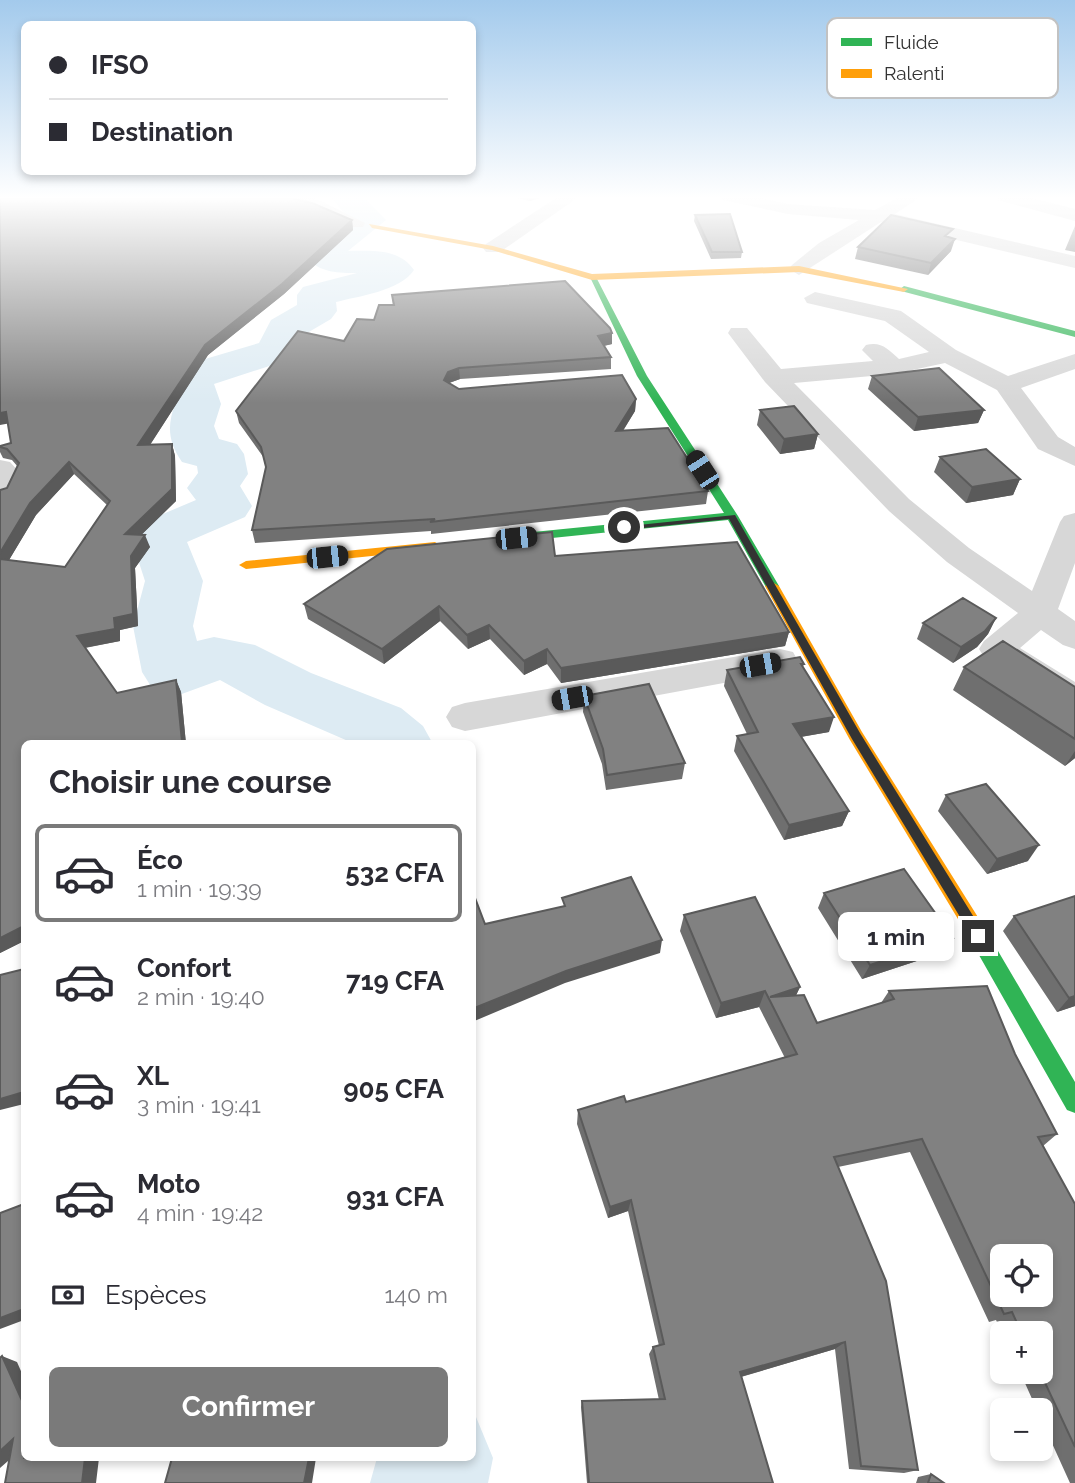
<!DOCTYPE html>
<html lang="fr">
<meta charset="utf-8">
<style>
:root{--surface:#fff;--page:#f2f2f3;--text:#2b2b33;--muted:#7c7c81;--line:#e1e1e2;--accent:#7a7a7a}
body{margin:0;font-family:Raleway,sans-serif;background:var(--page);color:var(--text);height:100vh;display:flex;flex-direction:column;font-size:26px;white-space:nowrap}
*{box-sizing:border-box;margin:0}
p{font-size:23px;color:var(--muted)}
.icon{flex:none;width:38px;height:38px;fill:none;stroke:currentColor;stroke-width:2;stroke-linecap:round;stroke-linejoin:round}
.map{position:relative;flex:1;overflow:hidden}
.panel{position:absolute;left:21px;top:740px;width:455px;height:721px;display:flex;flex-direction:column;background:var(--surface);border-radius:10px;box-shadow:0 4px 10px #0003}
.panel>*{flex:none}
.guide{position:absolute;left:21px;top:21px;width:455px;height:154px;border-radius:10px;box-shadow:0 4px 10px #0003;display:grid;align-content:center;height:154px;padding:0 28px;background:var(--surface)}
.tools{position:absolute;left:990px;top:1244px;display:grid;gap:14px}
.tools a{display:grid;place-items:center;width:63px;height:63px;border-radius:10px;background:var(--surface);box-shadow:0 4px 10px #0003;font-size:35px}
.end{position:absolute;width:32px;height:32px;margin:-16px;border:9px solid #333;background:#fff;box-shadow:0 0 0 4px #fff}
.from{border-radius:50%}
.bubble{position:absolute;height:49px;border-radius:10px;background:var(--surface);box-shadow:0 4px 10px #0003;font-size:23px;font-weight:700;line-height:49px;text-align:center}
.car{position:absolute;width:21px;height:42px;margin:-21px -10px;border-radius:9px;box-shadow:0 0 5px 2px #0007;background:linear-gradient(#222 24%,#8ab4d8 0 40%,#222 0 76%,#8ab4d8 0 86%,#222 0)}
.guide b{display:flex;align-items:center;gap:24px;height:66px;font-size:26px}
.guide b+b{border-top:2px solid var(--line)}
.guide i{width:18px;height:18px;background:var(--text)}
ul{padding:0;list-style:none}
li{display:flex;align-items:center;gap:21px;height:98px;margin:0 14px 10px;padding:0 14px;border:4px solid transparent;border-radius:10px}
li div{flex:1}
li b{display:block;font-size:26px}
li em{font-style:normal;font-weight:700}
li.selected{border-color:var(--accent)}
li>.icon{width:63px;height:63px;stroke-width:1.5}
h2{padding:0 28px;font-size:32px;line-height:84px}
.pay{display:flex;align-items:center;gap:18px;height:77px;padding:0 28px;font-size:26px}
.pay p{margin-inline-start:auto}
.action{display:flex;gap:14px;margin-top:auto;padding:14px 28px}
.action a{flex:1;height:80px;border-radius:10px;background:var(--accent);color:#fff;font-size:28px;font-weight:700;line-height:80px;text-align:center}
.map>svg:first-child{display:block}
</style>
<div class="map">
<svg width="1075" height="1483" viewBox="0 0 1075 1483">
<rect width="100%" height="100%" fill="#fff"/>
<g fill="none" stroke-linecap="round" stroke-linejoin="round">
<path fill="#ddebf3" fill-rule="evenodd" d="M330,196H362L386,220L348,251C372,251 399,248 414,270C400,291 359,296 336,302L337,311L331,319L302,336L300,349L294,358L214,384L221,404L214,426L219,439L237,444L244,454L248,474L240,486L252,506L245,517L187,542L203,581L193,626L197,641L214,637L255,645L311,673L401,708L423,726L433,744H355L265,705L220,680L179,695L152,688L142,672L133,626L145,581L132,541L144,522L196,500L187,488L198,473L197,466L182,462C168,442 167,426 175,404C169,389 168,381 178,367L259,343L271,320L297,305V295L303,287L357,273C340,273 319,273 308,258L325,235L349,219Z
M472,1415L476,1417L493,1458L488,1483H370L377,1458H472Z"/>
<path fill="#d7d7d7" fill-rule="evenodd" d="M288,196H311L365,223L363,227H349Z
M559,196H580L500,252H486L483,248L486,244Z
M720,196H752L788,204L875,210L901,196H922L895,214L1075,256V268L881,222L799,275L789,269L792,265L819,243L859,220L788,214L723,200Z
M995,196H1024L1075,209V221L998,200Z
M815,292L901,311L956,350L1008,376L1075,354V369L1021,388L1058,437L1075,447V466L1038,449L997,390L945,363L894,374L794,383L909,499L969,548L1032,591L1060,522L1064,516L1075,513V563L1058,609L1075,621V649L1063,645L1041,630L1020,648L1075,682V712L1062,708L984,657L979,649L984,641L1018,613L947,562L889,511L765,382L728,333L731,328H747L781,369L873,361L862,350L866,345C881,341 888,349 899,359L929,352L885,321L807,303L804,298Z
M0,460L10,462L22,475L10,498L0,501Z
M780,649L793,652L798,661L793,670L465,731L452,727L446,717L452,707L465,703Z"/>
<path fill="#30b455" fill-rule="evenodd" d="M589,275L596,277L647,376L738,516L779,586L777,589H767L728,520L502,543L496,539L502,535L724,513L637,376Z
M904,286L1075,331V337L901,291L900,289Z
M974,920L981,922L1075,1082V1113L1067,1110L967,934L965,928L967,922Z"/>
<path fill="#ff9f0a" fill-rule="evenodd" d="M369,224L493,246L592,274L799,266L908,289L904,292L799,272L592,280L492,250L372,228Z
M435,542L441,546L439,549L246,569L239,565L246,561Z
M772,582L779,586L862,732L981,922L983,928L981,934L974,936L967,934L850,740L765,586Z"/>
</g>
<path fill="#6f6f6f" fill-rule="evenodd" d="M509,196H545L530,201Z
M695,215L742,252L741,258L711,259L694,221Z
M352,220L353,230L284,294L208,355L150,445L172,444L175,456L176,501L141,535L150,547L135,568L138,626L120,630V641L85,648L117,693L176,680L181,692L186,744H24V941L0,953V490L7,488L18,467L12,460L3,458L0,452V446L11,443L8,424ZM74,474L107,505L65,567L9,560L36,515Z
M1075,226V252L1065,250Z
M950,238L951,251L928,275L855,259L858,247Z
M392,295L612,344L604,346L611,357V369L460,379L449,383L459,389L636,399L635,411L623,431L708,491L706,504L431,534V531L255,543L252,530L266,467L264,458L239,423L236,411L374,320L393,305Z
M872,376L984,410L978,423L914,431L868,389Z
M760,410L818,434L814,449L780,454L757,425Z
M940,457L1020,479L1013,495L966,503L934,472Z
M555,556L789,632L785,646L561,683L547,664L524,675L490,639L468,649L440,621L384,664L308,619L304,604Z
M996,618L988,634L977,647L953,663L917,639L923,623Z
M804,664L803,667L829,732L801,737L849,811L842,826L784,840L734,751L737,736L747,734L724,686L727,670Z
M964,667L1075,687V758L1065,766L953,690Z
M584,696L685,763L682,779L606,790L602,764L583,712Z
M946,795L1028,861L987,874L938,811Z
M824,893L953,938L944,952L862,979L818,908Z
M1075,896V1006L1057,1012L1003,931L1014,916Z
M684,915L800,987L796,995L817,1023L881,1003L889,991L1015,1054L1057,1134L1043,1146L1075,1204V1483H1070L1041,1419V1410H1037L1020,1372H1041V1334H1003V1335L996,1320L989,1322L910,1152L838,1167L918,1470L904,1473L849,1469L835,1349L741,1377L773,1483H587L581,1407L582,1401L659,1400L649,1354L653,1347L659,1346L628,1211L608,1218L577,1124L578,1110L626,1102L785,1058L759,1007L716,1018L680,931Z
M931,1474L944,1483H916L918,1477Z"/>
<path fill="#5a5a5a" d="M530,196H545L530,201Z
M352,220L353,230L284,294L208,355L142,457L138,445L205,345Z
M955,239L951,251L928,275L931,263Z
M612,333V344L598,347V336Z
M459,368L460,379L449,383L444,380L448,372Z
M636,399L635,411L615,443L616,431Z
M984,410L978,423L914,431L918,417Z
M6,412L11,423L0,425V413Z
M818,434L814,449L780,454L784,439Z
M172,444L175,456L176,501L130,546L125,534Z
M69,462L74,474L36,515L3,570L0,564V553L30,503Z
M1020,479L1013,495L966,503L972,487Z
M145,535L150,547L135,568L138,626L120,630V641L83,648L77,636L114,618L131,556Z
M439,606L440,621L384,664L382,649Z
M996,618L988,634L977,647L953,663L961,647Z
M489,625L490,639L468,649L467,635Z
M789,632L785,646L561,683V668Z
M547,649V664L524,675V661Z
M176,680L181,692L186,744H176Z
M834,717L829,732L788,739L793,724Z
M1075,751V758L1065,766Z
M849,811L842,826L784,840L789,825Z
M1039,845L1028,861L987,874L997,859Z
M24,926V941L0,953V938Z
M953,938L944,952L862,979L870,965Z
M662,940L660,953L565,983L472,1022V1009L566,971Z
M800,987L793,1002L770,997Z
M765,991L759,1007L716,1018L721,1003Z
M1075,996V1006L1057,1012L1069,998Z
M24,1092V1104L0,1110V1099Z
M631,1200L628,1211L608,1218L610,1207Z
M24,1309V1320L0,1329V1318Z
M845,1342L835,1349L733,1379L740,1372Z
M2,1356L17,1362L24,1378V1405Z
M13,1439L24,1447L0,1468V1451Z
M85,1458H99L96,1483H82Z
M309,1458H316L312,1483H304Z"/>
<path fill="#818181" stroke="#5a5a5a" stroke-width="2" fill-rule="evenodd" d="M0,196H282L312,203L352,220L282,284L205,345L138,445L172,444V489L125,534L145,535L131,556L133,614L114,618L115,629L77,636L117,693L176,680L182,742L176,744H24V926L0,938V559L65,567L110,501L69,462L30,503L0,553V490L7,488L19,463L7,449L0,447V446L11,443L6,412L0,413Z
M730,214L742,252H712L695,215Z
M891,215L953,229L945,236L955,239L931,263L858,247Z
M565,281L610,328L612,333L598,336L611,357L459,368L448,372L444,380L459,389L622,375L636,399L616,431L668,428L708,491L430,522L435,519L252,530L266,467L261,447L236,411L298,331L344,341L357,319L374,320L379,305H394L392,295Z
M939,368L984,410L918,417L872,376Z
M794,406L818,434L784,439L760,410Z
M986,449L1020,479L972,487L940,457Z
M552,532L555,556L737,542L789,632L561,668L547,649L524,661L489,625L467,635L439,606L382,649L304,604L387,549Z
M963,598L996,618L985,631L961,647L923,623Z
M1003,641L1075,687V739L964,667Z
M800,657L804,664H801L834,717L793,724L849,811L789,825L737,736L758,732L727,670Z
M649,684L685,763L607,775L603,749L584,696Z
M986,784L1039,845L997,859L946,795Z
M904,869L953,938L870,965L824,893Z
M631,877L662,940L566,971L472,1009V899L475,898L485,924L565,906L562,898Z
M1075,896V996L1069,998L1014,916Z
M755,897L800,987L770,997L804,995L817,1023L894,999L889,991L987,986L1015,1054L1057,1134L1038,1137L1075,1204V1447L1040,1372H1041V1334H1022L1012,1312L1004,1314L922,1139L834,1157L886,1281L918,1470L861,1466L845,1342L740,1372L773,1483H589L582,1401L665,1399L653,1347L664,1344L631,1200L610,1207L578,1110L624,1096L626,1102L797,1054L765,991L721,1003L684,915ZM1003,1256H1041V1295H1003Z
M24,969V1092L0,1099V975Z
M24,1204V1309L0,1318V1213Z
M2,1356L24,1405V1458H85L82,1483H5L13,1439L0,1451V1358Z
M172,1458H309L304,1483H165Z
M931,1474L944,1483H928Z"/>
<linearGradient id="sky" x2="0" y2="1"><stop stop-color="#a3caec"/><stop offset="0.49" stop-color="#fff"/><stop offset="1" stop-color="#fff" stop-opacity="0"/></linearGradient>
<rect width="1075" height="403" fill="url(#sky)"/>
<path fill="#333" d="M735,515L860,733L983,932V940H974L852,739L729,519L624,530L619,527Z"/>
<rect x="827" y="18" width="231" height="80" rx="10" fill="#fff" stroke="#c2c2c2" stroke-width="2"/>
<rect x="841" y="38" width="31" height="8" fill="#30b455"/>
<rect x="841" y="69" width="31" height="9" fill="#ff9f0a"/>
<g font-size="19" fill="#333">
<text x="884" y="49">Fluide</text>
<text x="884" y="80">Ralenti</text>
</g>
</svg>
<div class="tools">
<a><svg class="icon" aria-label="locate" viewBox="0 0 24 24"><circle cx="12" cy="12" r="6"/><path d="M12 2v4M12 18v4M2 12h4M18 12h4"/></svg></a>
<a>+</a>
<a>−</a>
</div>
<i class="end from" style="left:624px;top:527px"></i>
<i class="end" style="left:978px;top:936px"></i>
<div class="bubble" style="left:838px;top:912px;width:116px">1 min</div>
<i class="car" style="left:702px;top:470px;rotate:327deg"></i>
<i class="car" style="left:516px;top:538px;rotate:84deg"></i>
<i class="car" style="left:327px;top:557px;rotate:84deg"></i>
<i class="car" style="left:760px;top:665px;rotate:80deg"></i>
<i class="car" style="left:572px;top:698px;rotate:260deg"></i>
<div class="guide">
<b><i class="from"></i>IFSO</b>
<b><i></i>Destination</b>
</div>
<section class="panel">
<h2>Choisir une course</h2>
<ul>
<li class="selected"><svg class="icon" aria-label="car" viewBox="0 0 24 24"><path d="M5 17H2v-5l4-1 3-4h7l3 4 3 1v5h-3M9 17h6M6 11h13"/><circle cx="7" cy="17" r="2"/><circle cx="17" cy="17" r="2"/></svg><div><b>Éco</b><p>1 min · 19:39</p></div><em>532 CFA</em></li>
<li><svg class="icon" aria-label="car" viewBox="0 0 24 24"><path d="M5 17H2v-5l4-1 3-4h7l3 4 3 1v5h-3M9 17h6M6 11h13"/><circle cx="7" cy="17" r="2"/><circle cx="17" cy="17" r="2"/></svg><div><b>Confort</b><p>2 min · 19:40</p></div><em>719 CFA</em></li>
<li><svg class="icon" aria-label="car" viewBox="0 0 24 24"><path d="M5 17H2v-5l4-1 3-4h7l3 4 3 1v5h-3M9 17h6M6 11h13"/><circle cx="7" cy="17" r="2"/><circle cx="17" cy="17" r="2"/></svg><div><b>XL</b><p>3 min · 19:41</p></div><em>905 CFA</em></li>
<li><svg class="icon" aria-label="car" viewBox="0 0 24 24"><path d="M5 17H2v-5l4-1 3-4h7l3 4 3 1v5h-3M9 17h6M6 11h13"/><circle cx="7" cy="17" r="2"/><circle cx="17" cy="17" r="2"/></svg><div><b>Moto</b><p>4 min · 19:42</p></div><em>931 CFA</em></li>
</ul>
<div class="pay"><svg class="icon" aria-label="cash" viewBox="0 0 24 24"><path d="M3 7h18v10H3z"/><circle cx="12" cy="12" r="2"/></svg>Espèces<p>140 m</p></div>
<div class="action"><a>Confirmer</a></div>
</section>
</div>
